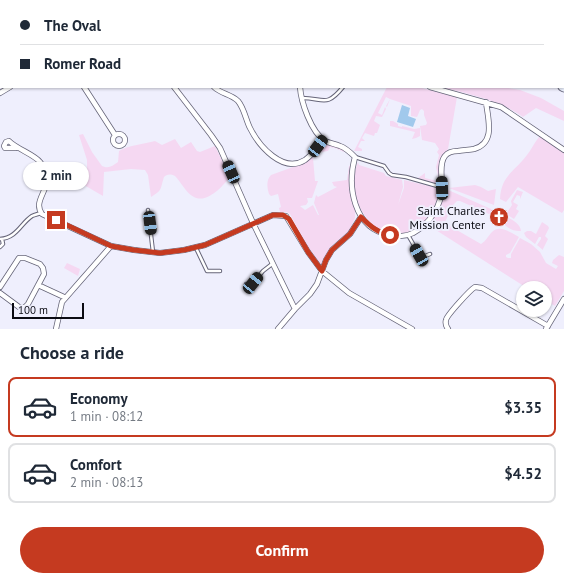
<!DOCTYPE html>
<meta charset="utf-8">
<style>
:root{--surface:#fff;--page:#f6f6f7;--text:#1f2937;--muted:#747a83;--line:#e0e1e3;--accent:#c53a20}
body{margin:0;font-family:"PT Sans",sans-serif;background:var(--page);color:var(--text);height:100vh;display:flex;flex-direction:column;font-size:15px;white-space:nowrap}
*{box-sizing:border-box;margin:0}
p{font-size:13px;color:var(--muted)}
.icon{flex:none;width:22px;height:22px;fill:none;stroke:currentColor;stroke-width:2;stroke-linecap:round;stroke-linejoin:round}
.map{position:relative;height:329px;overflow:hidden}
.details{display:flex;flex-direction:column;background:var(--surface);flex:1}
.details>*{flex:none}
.guide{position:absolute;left:0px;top:0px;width:564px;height:88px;box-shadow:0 1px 3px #0004;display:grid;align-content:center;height:88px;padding:0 20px;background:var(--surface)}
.buttons{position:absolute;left:516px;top:281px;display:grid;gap:8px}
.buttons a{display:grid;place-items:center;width:36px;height:36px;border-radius:50%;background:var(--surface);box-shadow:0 1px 3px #0004;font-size:20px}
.scale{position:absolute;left:12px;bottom:10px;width:72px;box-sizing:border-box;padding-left:4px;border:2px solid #0b0b12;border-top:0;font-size:11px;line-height:14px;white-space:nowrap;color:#0b0b12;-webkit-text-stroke:3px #efeffd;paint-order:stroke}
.end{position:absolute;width:18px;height:18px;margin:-9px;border:5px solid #c53a20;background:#fff;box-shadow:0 0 0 2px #fff}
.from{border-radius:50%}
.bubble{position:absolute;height:28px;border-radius:14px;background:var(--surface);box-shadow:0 1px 3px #0004;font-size:13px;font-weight:700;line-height:28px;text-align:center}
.car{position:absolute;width:12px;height:24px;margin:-12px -6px;border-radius:5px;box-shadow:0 0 3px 1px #0007;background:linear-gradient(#222 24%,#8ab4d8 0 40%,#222 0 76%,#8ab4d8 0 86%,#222 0)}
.guide b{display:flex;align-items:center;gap:14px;height:38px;font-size:15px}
.guide b+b{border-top:1px solid var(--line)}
.guide i{width:10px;height:10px;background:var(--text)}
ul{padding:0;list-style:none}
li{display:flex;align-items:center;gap:12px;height:60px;margin:0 8px 6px;padding:0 12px;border:2px solid var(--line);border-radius:8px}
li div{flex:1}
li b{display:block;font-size:15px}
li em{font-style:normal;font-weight:700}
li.on{border-color:var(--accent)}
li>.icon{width:36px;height:36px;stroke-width:1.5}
h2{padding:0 20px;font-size:18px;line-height:48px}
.cta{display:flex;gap:8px;margin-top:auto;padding:8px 20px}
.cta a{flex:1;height:46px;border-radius:24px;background:var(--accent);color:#fff;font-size:16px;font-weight:700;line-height:46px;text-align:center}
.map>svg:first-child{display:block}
</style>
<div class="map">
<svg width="564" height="329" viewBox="0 0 564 329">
<rect width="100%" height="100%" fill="#efeffd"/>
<path fill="#f5d8f2" d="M387,87H418L457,97L448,149L442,158L441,179L439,182L435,183L418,178L425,173V178L437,181L438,176L436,167L439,155L437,152L439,149L435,143L422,140L420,126L426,125L427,123L424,115V111L422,109L420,110L417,117L411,116V106L390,99L387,107L386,106L390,99L386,97L378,113L382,115L385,107L386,109L382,117L376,116L374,121L380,125L377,133H375L374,136L365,133L362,138L365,141H361L358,147L362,149V151H354Z
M441,87L508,88L520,90L541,98L564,111V121L536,108L523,117C498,99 470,95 441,87Z
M390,121H393L398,124V126L402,127V126L414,129L420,128V136L416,138L412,139L415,132L390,126Z
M83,134L92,152L102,166C109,169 112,166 118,162L119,151C129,145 144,144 155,141L162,145L175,139L181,148L191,142L197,151L200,152L215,146L230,177C223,186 207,204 194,197C186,193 181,182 175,176C170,174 168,174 164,177C160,189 163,190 151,197L148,175L145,170L131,169L104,172L103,196L84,185L76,171L87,169V160L79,135Z
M539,137H542L564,153V210L562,213L518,187L506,202L500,199C501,176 514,172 527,155C531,150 534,143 539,137Z
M328,144L339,147L347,151L344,152L335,148L330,147L328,151L321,152L313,158L315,181H318L312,198H307L308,202L306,205L300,206L305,210L313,205L318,215H319L314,203L316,195L318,197L337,187L334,186L332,182L347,180L349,166L351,165L349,178V189L355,210V218L349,231L333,245L322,264H319L314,259L290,214L287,212H280L279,208L281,207L278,194L271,196L269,194C267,188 266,180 271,175L304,163L322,146Z
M358,162L359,165L384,173L386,176L402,180L403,187L398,205L404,188V180L433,187L440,191C436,201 434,211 427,219C392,262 339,208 358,162Z
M74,174L76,180L72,186L49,187V175Z
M475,185L481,187L488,191L496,189L494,205L449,188Z
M446,189L491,209L495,215L494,218L491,220V215L460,201H457L453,205L445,222L448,225L481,244C486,241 488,236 492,232C500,224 511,233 519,237L510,253L506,255V257L508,258H511V254L520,238L531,244L540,252L546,263L556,269L558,266L552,263L553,260L559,255L564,257V291L555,306L545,300V288H527L428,225L439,210Z
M517,190L523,192L520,199V196L517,195L513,202L518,205L516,209L519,211L514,219L506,214L512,205L511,201Z
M501,214C508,218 520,222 521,231C511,232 501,224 499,215Z
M542,222L548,226L549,228L545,236L548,239L543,249V250L537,245L541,239V237H539L535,244L526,237L524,233L527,231H531L536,234Z
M67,263L80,269L78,276L64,268Z"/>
<path fill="#a1c9ec" d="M402,105L410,108L408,116L416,119L413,127L397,122Z"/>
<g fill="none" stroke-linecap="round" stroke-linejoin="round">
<g stroke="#666579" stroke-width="4.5">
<path id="service" d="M90,0V1
M563,77H564
M302,98C324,98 326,108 343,87
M355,157L384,166L389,173L392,175L406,177L441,187
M148,210L153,252
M408,235L420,256L423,257L430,254
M0,239C17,238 21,223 32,216C34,215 38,214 41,213
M0,247L3,244L2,239
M196,248L207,271H220
M246,284L250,285L253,283L263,271L272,264"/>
</g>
<g stroke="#666579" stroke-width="6">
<path id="minor" d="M142,0L144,1
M15,1L16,0
M73,1V0
M514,1L515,0
M0,37L1,34
M563,38L564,35
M0,72L1,73
M84,87L115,135
M174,87L211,135L220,148L253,223L295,309L278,329
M214,87C221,94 231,94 238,101C244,108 246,120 250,128C259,146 283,174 305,160C312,155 318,147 323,140
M300,87C301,102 311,132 325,141C329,143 335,144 340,146C346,148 351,153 355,157C347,186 353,229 390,235C398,236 406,237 413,233C430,224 442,205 442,186C442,177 439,163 445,156C448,152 453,151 458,151C463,150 469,150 474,149C496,143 488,119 486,102
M430,87L501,107L564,150
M0,93L10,87
M113 140a6 6 0 1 1 12 0a6 6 0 1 1-12 0Z
M16,148H5L4,146L6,142L9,141C17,149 35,155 40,162C60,185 30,198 42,214L111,246L134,250L160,253L184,250L205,245L273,215L286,216L308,252L322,271L349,293L412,329
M38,285L64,297
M0,287L19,258H25L40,264L43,268L44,274L28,304L25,307H19L0,293
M295,309L310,294L317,284L326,260L332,250L350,234L361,217
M56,329L62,302L111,246
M448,329C446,326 445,323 446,320C447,315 470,290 475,287L482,288L548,326
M546,329L564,299"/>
</g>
<g stroke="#666579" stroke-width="9">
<path id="secondary" d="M349,0L352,1
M82,1L85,0
M0,15H1
M562,87L564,88"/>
</g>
<use href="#service" stroke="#fff" stroke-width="2.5"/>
<use href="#minor" stroke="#fff" stroke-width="4.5"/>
<use href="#secondary" stroke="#edf2ff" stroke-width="7"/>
</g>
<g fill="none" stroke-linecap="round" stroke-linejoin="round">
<path stroke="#c53a20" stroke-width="5" d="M56,220L111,246L134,250L160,253L184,250L205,245L273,215H283L289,219L308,252L322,271L326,260L332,250L350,234L361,217C370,226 378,233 390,235"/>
</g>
<defs>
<g id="church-disc" transform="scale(1)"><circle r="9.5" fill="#c53a20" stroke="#efeffd"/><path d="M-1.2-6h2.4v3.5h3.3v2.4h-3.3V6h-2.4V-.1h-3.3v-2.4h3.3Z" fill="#fff"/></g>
</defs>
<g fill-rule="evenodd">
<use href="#church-disc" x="499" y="217"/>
</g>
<g text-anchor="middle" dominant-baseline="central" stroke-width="4" stroke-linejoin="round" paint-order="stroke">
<g font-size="12" fill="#0b0b12" stroke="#efeffd" text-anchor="end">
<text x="485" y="210">Saint Charles<tspan x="485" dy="14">Mission Center</tspan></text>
</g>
</g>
</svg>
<div class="buttons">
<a><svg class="icon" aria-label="layers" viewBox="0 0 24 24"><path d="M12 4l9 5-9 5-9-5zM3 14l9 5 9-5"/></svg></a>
</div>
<div class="scale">100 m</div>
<i class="end from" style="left:390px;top:235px"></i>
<i class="end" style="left:56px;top:220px"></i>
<div class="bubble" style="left:23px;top:162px;width:66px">2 min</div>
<i class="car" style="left:318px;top:146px;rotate:37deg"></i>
<i class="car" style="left:231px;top:172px;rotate:336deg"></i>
<i class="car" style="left:442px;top:188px;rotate:358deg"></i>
<i class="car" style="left:150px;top:223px;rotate:173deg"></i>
<i class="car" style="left:419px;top:255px;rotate:330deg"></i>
<i class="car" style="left:253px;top:283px;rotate:39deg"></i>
<div class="guide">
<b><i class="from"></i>The Oval</b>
<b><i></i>Romer Road</b>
</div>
</div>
<section class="details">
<h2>Choose a ride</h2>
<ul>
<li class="on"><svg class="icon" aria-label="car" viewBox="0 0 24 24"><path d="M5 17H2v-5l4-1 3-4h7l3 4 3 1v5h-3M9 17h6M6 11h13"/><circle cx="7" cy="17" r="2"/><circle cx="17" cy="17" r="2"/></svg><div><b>Economy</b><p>1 min · 08:12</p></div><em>$3.35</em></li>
<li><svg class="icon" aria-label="car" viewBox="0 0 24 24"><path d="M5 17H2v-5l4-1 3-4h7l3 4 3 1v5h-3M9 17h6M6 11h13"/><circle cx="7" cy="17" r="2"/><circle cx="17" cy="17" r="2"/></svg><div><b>Comfort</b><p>2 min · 08:13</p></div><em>$4.52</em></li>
</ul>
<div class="cta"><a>Confirm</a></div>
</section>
